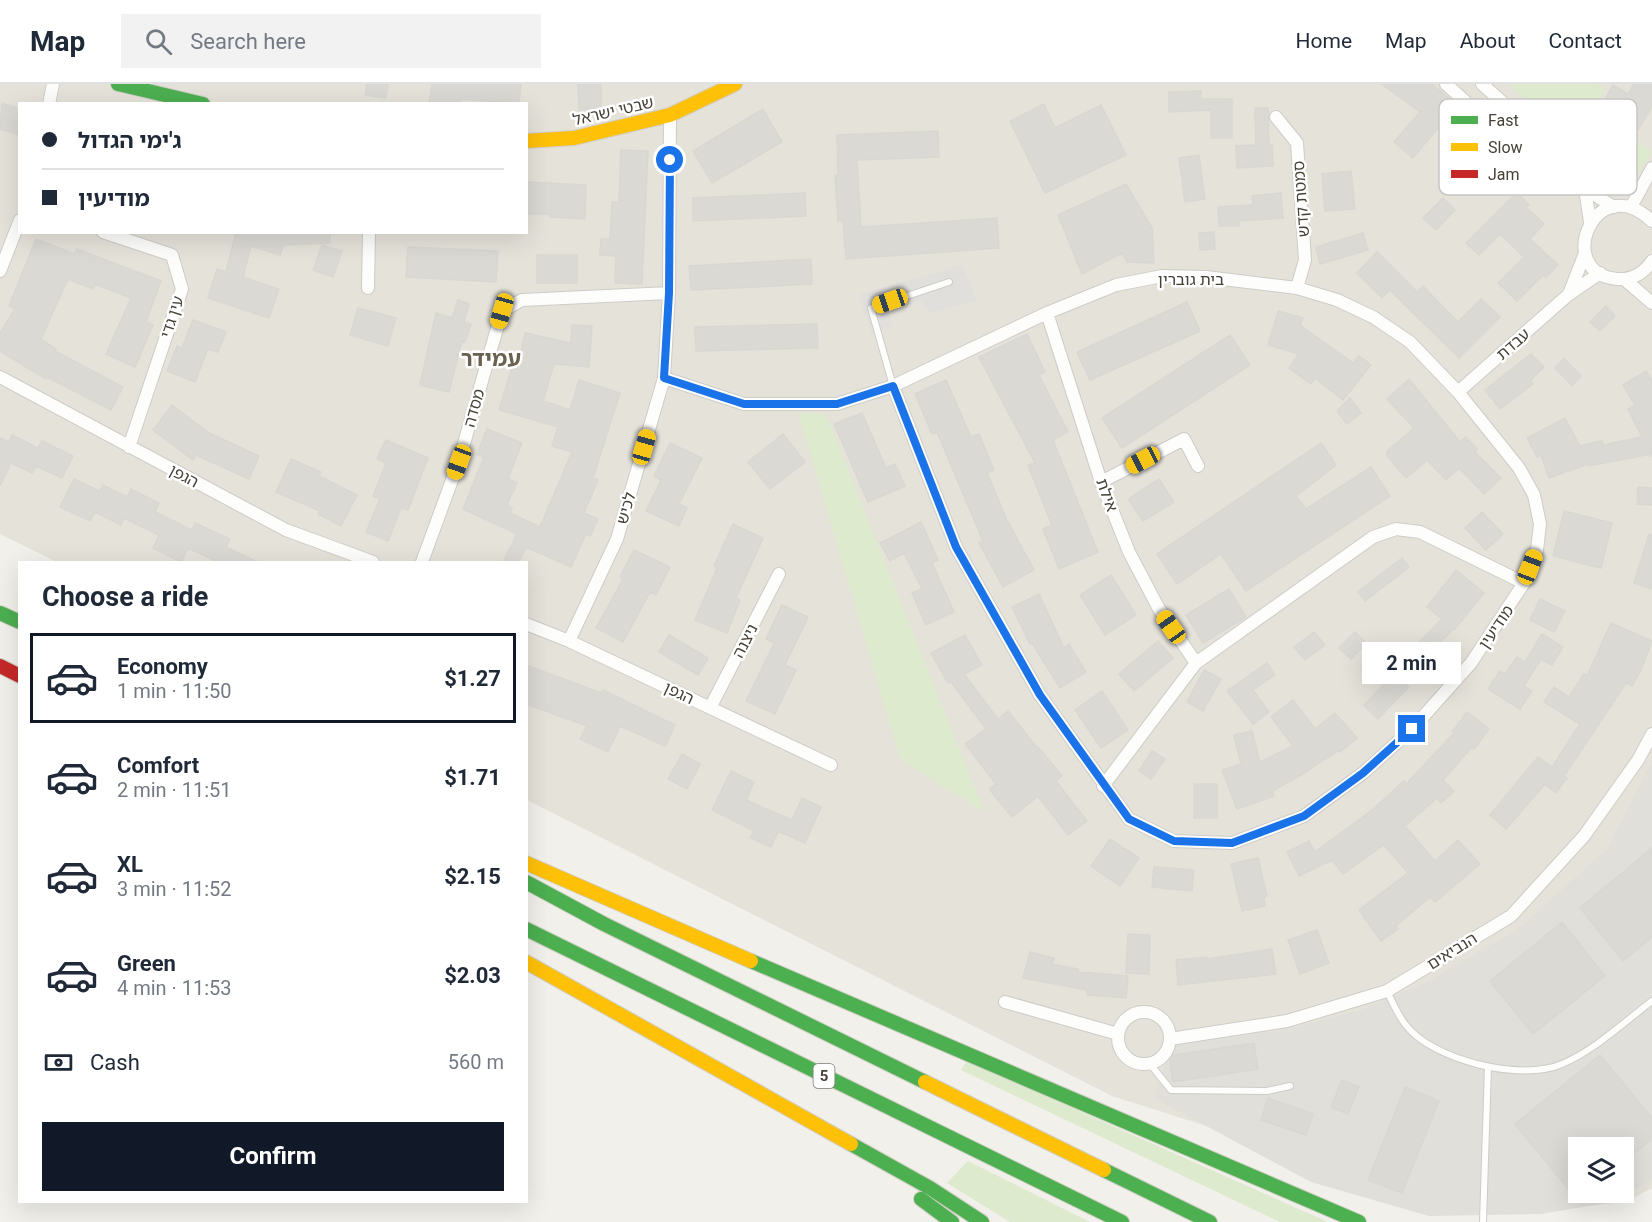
<!DOCTYPE html>
<meta charset="utf-8">
<style>
:root{--surface:#fff;--page:#f2f2f3;--text:#1f2937;--muted:#747a83;--line:#e0e1e3;--accent:#111827}
body{margin:0;font-family:Roboto,"Noto Sans Hebrew",sans-serif;background:var(--page);color:var(--text);height:100vh;display:flex;flex-direction:column;font-size:22px;white-space:nowrap}
*{box-sizing:border-box;margin:0}
p{font-size:20px;color:var(--muted)}
.icon{flex:none;width:33px;height:33px;fill:none;stroke:currentColor;stroke-width:2;stroke-linecap:round;stroke-linejoin:round}
.map{position:relative;flex:1;overflow:hidden}
.panel{position:absolute;left:18px;top:477px;width:510px;height:642px;display:flex;flex-direction:column;background:var(--surface);border-radius:0px;box-shadow:0 6px 24px #0002}
.panel>*{flex:none}
.banner{position:absolute;left:18px;top:18px;width:510px;height:132px;border-radius:0px;box-shadow:0 6px 24px #0002;display:grid;align-content:center;height:132px;padding:0 24px;background:var(--surface)}
.fabs{position:absolute;left:1568px;top:1053px;display:grid;gap:12px}
.fabs a{display:grid;place-items:center;width:66px;height:66px;border-radius:0px;background:var(--surface);box-shadow:0 6px 24px #0002;font-size:30px}
.end{position:absolute;width:27px;height:27px;margin:-14px;border:8px solid #1a73e8;background:#fff;box-shadow:0 0 0 3px #fff}
.from{border-radius:50%}
.bubble{position:absolute;height:42px;border-radius:0px;background:var(--surface);box-shadow:0 6px 24px #0002;font-size:20px;font-weight:700;line-height:42px;text-align:center}
.car{position:absolute;width:18px;height:36px;margin:-18px -9px;border-radius:8px;box-shadow:0 0 4px 2px #0007;background:linear-gradient(#f5c518 24%,#345 0 40%,#f5c518 0 76%,#345 0 86%,#f5c518 0)}
.banner b{display:flex;align-items:center;gap:21px;height:57px;font-size:22px}
.banner b+b{border-top:2px solid var(--line)}
.banner i{width:15px;height:15px;background:var(--text)}
ul{padding:0;list-style:none}
li{display:flex;align-items:center;gap:18px;height:90px;margin:0 12px 9px;padding:0 12px;border:3px solid transparent;border-radius:0px}
li div{flex:1}
li b{display:block;font-size:22px}
li em{font-style:normal;font-weight:700}
li.current{border-color:var(--accent)}
li>.icon{width:54px;height:54px;stroke-width:1.5}
h2{padding:0 24px;font-size:27px;line-height:72px}
.pay{display:flex;align-items:center;gap:15px;height:66px;padding:0 24px;font-size:22px}
.pay p{margin-inline-start:auto}
.cta{display:flex;gap:12px;margin-top:auto;padding:12px 24px}
.cta a{flex:1;height:69px;border-radius:0px;background:var(--accent);color:#fff;font-size:24px;font-weight:700;line-height:69px;text-align:center}
header{display:flex;align-items:center;gap:36px;box-sizing:border-box;height:84px;padding:0 30px;background:var(--surface);border-bottom:2px solid var(--line)}
header strong{font-size:28px}
nav{display:flex;gap:33px;margin-inline-start:auto;font-size:21px}
.search{width:420px;height:54px;background:var(--page);display:flex;align-items:center;gap:15px;box-sizing:border-box;padding:0 21px;border-radius:0px;color:var(--muted);font-size:22px}
.map>svg:first-child{display:block}
</style>
<header>
<strong>Map</strong>
<div class="search"><svg class="icon" aria-label="search" viewBox="0 0 24 24"><circle cx="10" cy="10" r="6"/><path d="M15 15l6 6"/></svg>Search here</div>
<nav><a>Home</a><a>Map</a><a>About</a><a>Contact</a></nav>
</header>
<div class="map">
<svg width="1652" height="1138" viewBox="0 0 1652 1138">
<rect width="100%" height="100%" fill="#f1f0eb"/>
<path fill="#e5e2da" fill-rule="evenodd" d="M0,0H1652V1104L1626,1118L1487,1131L1112,1012L527,716L526,478H57L0,450ZM20,20H526V148H20ZM1578,1064H1623V1108H1578Z"/>
<path fill="#e1dfda" fill-rule="evenodd" d="M1652,677V1096L1607,1119L1541,1130L1429,1132L1311,1098L1154,1014L1171,962L1289,945L1361,926L1423,900L1517,846L1607,765ZM1578,1064H1623V1108H1578Z"/>
<path fill="#ddeacd" d="M1508,0H1599L1605,6L1593,26L1652,68L1630,102L1567,54Z
M798,328L826,330L985,729L900,675Z
M967,977L1328,1138H1280L961,986Z
M968,1077L1090,1138H1010L947,1099Z"/>
<path fill="#e0dfdc" d="M962,181L977,216L932,229L920,216L889,229L893,242L872,250L859,211Z"/>
<path fill="#dbd9d4" stroke="#d9d7d1" stroke-width="1.5" d="M367,0H388L386,14L365,11Z
M432,0H521L519,19L460,15L459,20H429Z
M578,0H601V25L579,26Z
M1382,0H1432L1474,36L1459,53L1442,39L1413,74L1394,58L1420,28Z
M1634,0H1652V22L1638,46L1600,24L1613,1L1628,10Z
M1201,7V15H1232V54H1211V26L1169,28V8Z
M2,19L20,25V51L0,45Z
M1044,20L1055,44L1101,21L1126,71L1045,109L1010,37Z
M1255,24H1268L1269,61H1272L1273,82L1237,84L1236,62L1256,61Z
M763,25L782,58L712,99L693,67Z
M938,47L939,73L857,76L861,143L997,134L999,164L846,175L843,137H838L835,91H838L837,51Z
M621,66L648,67L642,200L615,199L616,172L600,171L601,155H610L612,118H619Z
M1199,71L1205,115L1185,118L1179,74Z
M1351,87L1355,125L1325,127L1322,90Z
M526,98L586,101L585,135L550,133V130H526Z
M1126,100L1152,144L1154,179L1127,178L1122,169L1082,190L1058,131Z
M1517,108L1529,121L1526,123L1544,140L1530,155L1558,181L1546,193L1543,191L1517,217L1498,199L1524,173L1500,150L1479,171L1466,159Z
M805,109L806,132L693,137V114Z
M1281,109L1283,134L1239,137V142H1219L1218,123L1253,121L1252,112Z
M1443,114L1455,126L1436,146L1423,134Z
M236,148H330V159L284,161L280,171L251,162L243,193L279,205L269,234L208,214L217,185L226,188Z
M1214,148L1215,165L1200,166L1199,149Z
M1363,149L1368,166L1320,180L1316,163Z
M36,155L74,170L77,165L161,197L146,238L153,241L135,283L106,270L131,214L95,200L93,205L68,195L41,255L56,265L55,267L123,303L111,326L47,293L46,295L0,267V249L15,225L9,222Z
M322,161L342,167L333,193L313,186Z
M408,163L498,167L496,198L406,193Z
M1377,168L1417,208L1423,202L1458,238L1481,215L1500,233L1459,274L1390,206L1382,214L1357,189Z
M537,171H577V199H537Z
M811,175L812,200L691,206L689,182Z
M458,216L469,220L464,238L471,240L465,258L462,257L449,308L420,301L436,229L452,234Z
M1187,218L1200,247L1090,296L1077,268Z
M1606,222L1615,232L1600,247L1590,238Z
M358,224L396,234L388,262L350,251Z
M1278,227L1303,234L1300,241L1353,279L1359,272L1371,281L1343,316L1315,294L1311,300L1289,284L1299,270L1268,261Z
M193,236L226,248L218,268L208,265L195,298L167,287L177,262L182,264Z
M817,240L818,264L696,267L695,243Z
M572,241L592,242L589,283L554,280L543,317L570,326L579,296L620,309L593,394L598,396L584,429L598,435L590,452L586,450L571,483L526,463L519,478H503L517,450L463,425L484,373L477,370L487,345L522,359L508,395L517,399L507,421L512,424L510,429L540,443L572,368L552,362L558,343L499,326L512,283L517,285L525,249L571,259Z
M1027,250L1045,288L1039,291L1068,348L1053,356L1098,468L1059,485L1043,445L1052,441L1028,381L1035,379L979,273Z
M1230,251L1250,281L1122,364L1102,334Z
M1531,270L1544,283L1530,297L1533,300L1500,325L1485,306Z
M1564,274L1581,292L1572,302L1555,284Z
M1646,287L1652,296V373L1651,370L1589,382L1588,380L1549,394L1541,371L1537,373L1527,354L1565,334L1580,362L1602,357L1603,361L1642,353L1628,325L1635,321L1623,301Z
M1409,295L1460,358L1466,353L1477,365L1475,368L1501,394L1484,410L1459,384L1446,396L1427,376L1406,394L1387,372V367L1414,344L1387,315Z
M946,296L971,353L979,350L994,386L987,389L1007,436L1034,486L1003,503L979,459L983,457L937,348L932,350L915,310Z
M1350,314L1361,329L1347,340L1337,327Z
M172,321L209,349L259,372L249,395L196,371L193,376L153,346Z
M862,329L886,384L895,380L905,402L868,418L834,340Z
M783,350L805,378L770,405L748,378Z
M12,351L38,364L42,357L73,372L62,394L36,382L32,389L11,379L0,402V354L9,358Z
M386,356L428,374L408,426L401,424L388,457L366,448L380,415L373,412L386,379L377,375Z
M670,359L702,374L679,420L687,424L679,442L646,427L661,396L654,392Z
M1321,359L1336,381L1296,412L1306,425L1371,383L1390,412L1246,507L1221,470L1177,500L1157,470Z
M291,375L321,388L319,392L357,411L341,442L318,430L320,427L276,408Z
M74,395L100,407L103,401L127,413L131,405L159,419L155,428L192,446L195,439L230,455L226,463L258,478H218L188,464L181,478L153,464L159,451L124,434L121,441L95,428L90,437L60,423Z
M1159,395L1174,418L1143,437L1128,415Z
M1638,403L1652,404V421L1637,420Z
M1564,427L1612,439L1601,484L1553,472Z
M1482,428L1503,450L1486,466L1465,444Z
M921,438L938,476L932,479L954,528L926,541L912,509L922,505L904,469L890,477L880,459Z
M733,440L763,454L736,514L740,516L727,549L695,536L717,484L714,482Z
M1649,450L1652,451V505L1634,499Z
M634,466L670,483L656,511L650,508L623,558L596,544L623,495L620,493Z
M1402,474L1409,483L1365,517L1358,508Z
M1456,486L1484,509L1455,545L1454,544L1411,588L1400,577L1442,535L1427,523Z
M1111,491L1136,531L1105,551L1080,511Z
M1229,505L1246,533L1203,559L1186,531Z
M1039,510L1064,564L1069,560L1086,588L1060,604L1032,559L1030,560L1012,523Z
M1540,515L1565,527L1554,548L1530,536Z
M782,521L808,533L785,581L796,586L775,630L746,617L774,559L766,555Z
M1611,539L1652,557L1641,586L1632,602L1626,599L1564,692L1567,694L1556,709L1545,700L1506,745L1490,731L1538,673L1552,683L1580,640L1544,618L1554,603L1569,613L1584,590L1587,592Z
M1314,548L1325,561L1305,576L1294,563Z
M1355,548L1366,559L1351,575L1339,564Z
M1542,550L1563,563L1552,581L1541,575L1524,602L1532,607L1520,625L1488,605L1500,587L1505,590L1517,573L1525,578Z
M669,551L708,574L698,591L659,568Z
M965,551L982,581L964,590L998,635L1008,627L1038,665L1039,664L1062,692L1056,697L1087,737L1068,751L1038,712L1012,733L989,705L996,700L965,660L986,645L951,598L948,599L931,569Z
M1158,557L1173,574L1134,607L1119,590Z
M1267,579L1275,591L1253,606L1269,628L1253,640L1227,607Z
M526,581L601,609L603,606L675,641L665,662L620,642L608,668L580,655L587,642L526,620Z
M1204,586L1221,595L1203,627L1187,618Z
M1395,589L1409,603L1378,635L1364,621Z
M1102,607L1128,646L1101,664L1075,626Z
M1293,616L1315,645L1335,629L1357,654L1340,668L1339,666L1301,691L1272,707L1274,712L1237,725L1222,686L1241,680L1234,651L1252,647L1260,678L1293,662L1271,633Z
M1467,628L1489,645L1474,665L1472,663L1443,696L1454,707L1441,719L1437,714L1405,742L1435,777L1458,756L1480,780L1435,818L1430,813L1396,842L1398,845L1381,857L1359,826L1408,789L1384,761L1343,790L1332,776L1299,792L1287,768L1309,757L1315,768L1372,726L1404,697L1406,700L1454,649L1452,648Z
M1152,667L1165,675L1151,695L1139,687Z
M682,670L700,680L687,705L668,695Z
M731,687L754,698L746,716L792,736L802,714L821,723L805,759L778,747L771,763L750,754L754,747L712,726Z
M1194,700H1217V734H1194Z
M1110,755L1139,774L1120,802L1091,782Z
M1652,764V853L1623,877L1580,824Z
M1258,774L1267,812L1264,813L1265,822L1242,827L1231,780Z
M1154,783L1194,786L1192,807L1152,803Z
M1562,838L1605,892L1533,950L1490,897Z
M1317,846L1329,879L1300,890L1288,856Z
M1128,850L1150,851L1149,890L1126,889Z
M1272,865L1276,890L1178,901L1176,876L1207,873V875Z
M1030,868L1054,874L1052,880L1078,885V888L1128,892L1126,914L1087,911V906L1023,894Z
M1254,959L1258,985L1173,998L1169,972Z
M1600,971L1652,1034V1055L1623,1078V1064H1578V1117L1515,1040Z
M1342,996L1359,1003L1348,1030L1331,1023Z
M1405,1003L1439,1017L1402,1109L1368,1096Z
M1268,1014L1313,1030L1306,1051L1261,1036Z"/>
<g fill="none" stroke-linecap="round" stroke-linejoin="round">
<g stroke="#cdccc7" stroke-width="8">
<path id="lane" d="M893,302L871,224L949,198
M1387,908C1393,918 1397,930 1405,940C1431,976 1521,998 1562,980C1595,966 1623,939 1652,917
M1150,980L1171,1006L1267,1007L1290,1002
M1483,1138L1488,983"/>
</g>
<g stroke="#cdccc7" stroke-width="14">
<path id="street" d="M1446,0L1544,89L1569,85
M1482,0L1511,26L1569,85L1585,105L1614,123
M49,20L53,0
M1276,33L1297,59L1305,176L1297,204
M1585,105L1590,138
M1631,123L1652,84
M1652,137C1594,83 1553,190 1617,195C1632,196 1644,189 1652,177
M103,148L172,171L182,205L129,363
M0,187L20,136
M1624,195L1652,219
M368,204L369,148
M1569,210L1585,169
M1047,229L1101,398L1129,468L1159,525L1196,579
M0,293L286,446L373,478
M664,294L744,320H837L893,302L1047,229L1116,201L1162,192L1206,193L1297,204L1337,216L1373,233L1410,258L1458,308L1519,384L1534,411L1540,440L1537,466L1524,499L1471,579L1412,645L1363,689L1304,732L1232,759L1174,757L1129,735L1040,611L956,463L893,302
M1458,308L1568,211L1600,189
M1101,398L1184,355L1198,382
M422,478L459,377L502,227L522,216L669,209
M526,540L569,557L831,681
M569,557L617,455L664,294L669,209L670,31
M710,624L779,490
M1103,702L1196,579L1373,453L1396,445L1420,448L1524,499
M1005,918L1118,950
M1118 954a26 26 0 1 1 52 0a26 26 0 1 1-52 0Z
M1170,955L1287,937L1387,907L1511,832L1584,752L1638,676L1652,650"/>
</g>
<g stroke="#d0cdc3" stroke-width="16">
<path id="fast" d="M118,0L203,20
M0,529L20,538
M526,798L604,840L925,998
M526,845L1122,1138
M751,877L1359,1138
M851,1060L930,1104L982,1138
M1104,1086L1210,1138
M921,1115L952,1138"/>
</g>
<g stroke="#d0cdc3" stroke-width="16">
<path id="slow" d="M526,57L574,54L670,31L735,0
M526,779L751,877
M526,878L851,1060
M925,998L1104,1086"/>
</g>
<g stroke="#d0cdc3" stroke-width="16">
<path id="jam" d="M0,582L20,592"/>
</g>
<use href="#lane" stroke="#fdfdfc" stroke-width="6"/>
<use href="#street" stroke="#fdfdfc" stroke-width="12"/>
<use href="#fast" stroke="#4caf50" stroke-width="14"/>
<use href="#slow" stroke="#ffc107" stroke-width="14"/>
<use href="#jam" stroke="#c62828" stroke-width="14"/>
</g>
<g fill="none" stroke-linecap="round" stroke-linejoin="round">
<path stroke="#1a73e8" stroke-width="8" d="M670,76L669,209L664,294L744,320H837L893,302L956,463L1040,611L1129,735L1174,757L1232,759L1304,732L1363,689L1412,645"/>
</g>
<g text-anchor="middle" dominant-baseline="central" stroke-width="5" stroke-linejoin="round" paint-order="stroke">
<rect fill="#fff" stroke="#7e7b74" stroke-width="1.5" x="813.5" y="980" width="21" height="24" rx="4.5"/>
<g font-size="15" font-weight="bold" fill="#474238">
<text x="824" y="992">5</text>
</g>
<g font-size="16" fill="#474238" stroke="#fff">
<text transform="translate(613 27) rotate(-13)">שבטי ישראל</text>
<text transform="translate(1301 115) rotate(-94)">סמטת קדש</text>
<text x="1191" y="195">בית גוברין</text>
<text transform="translate(172 233) rotate(-72)">עין גדי</text>
<text transform="translate(1513 260) rotate(-41)">עבדת</text>
<text transform="translate(474 324) rotate(-74)">מסדה</text>
<text transform="translate(184 392) rotate(28)">הגפן</text>
<text transform="translate(1107 411) rotate(70)">אילת</text>
<text transform="translate(626 424) rotate(-74)">לכיש</text>
<text transform="translate(1496 543) rotate(-56)">מודיעין</text>
<text transform="translate(745 557) rotate(-63)">ניצנה</text>
<text transform="translate(679 609) rotate(25)">הגפן</text>
<text transform="translate(1452 867) rotate(-32)">הנביאים</text>
</g>
<g font-size="22" font-weight="bold" fill="#696050" stroke="#fff">
<text x="491" y="274">עמידר</text>
</g>
</g>
<rect x="1439" y="15" width="198" height="96" rx="9" fill="#fff" stroke="#c8c6c3" stroke-width="1.5"/>
<rect x="1451" y="32" width="27" height="8" fill="#4caf50"/>
<rect x="1451" y="59" width="27" height="8" fill="#ffc107"/>
<rect x="1451" y="86" width="27" height="8" fill="#c62828"/>
<g font-size="16" fill="#474238">
<text x="1488" y="42">Fast</text>
<text x="1488" y="69">Slow</text>
<text x="1488" y="96">Jam</text>
</g>
</svg>
<div class="fabs">
<a><svg class="icon" aria-label="layers" viewBox="0 0 24 24"><path d="M12 4l9 5-9 5-9-5zM3 14l9 5 9-5"/></svg></a>
</div>
<i class="end from" style="left:670px;top:76px"></i>
<i class="end" style="left:1412px;top:645px"></i>
<div class="bubble" style="left:1362px;top:558px;width:99px">2 min</div>
<i class="car" style="left:890px;top:217px;rotate:251deg"></i>
<i class="car" style="left:502px;top:227px;rotate:196deg"></i>
<i class="car" style="left:644px;top:363px;rotate:16deg"></i>
<i class="car" style="left:1143px;top:376px;rotate:242deg"></i>
<i class="car" style="left:459px;top:378px;rotate:200deg"></i>
<i class="car" style="left:1530px;top:483px;rotate:21deg"></i>
<i class="car" style="left:1171px;top:543px;rotate:325deg"></i>
<div class="banner">
<b><i class="from"></i>ג'ימי הגדול</b>
<b><i></i>מודיעין</b>
</div>
<section class="panel">
<h2>Choose a ride</h2>
<ul>
<li class="current"><svg class="icon" aria-label="car" viewBox="0 0 24 24"><path d="M5 17H2v-5l4-1 3-4h7l3 4 3 1v5h-3M9 17h6M6 11h13"/><circle cx="7" cy="17" r="2"/><circle cx="17" cy="17" r="2"/></svg><div><b>Economy</b><p>1 min · 11:50</p></div><em>$1.27</em></li>
<li><svg class="icon" aria-label="car" viewBox="0 0 24 24"><path d="M5 17H2v-5l4-1 3-4h7l3 4 3 1v5h-3M9 17h6M6 11h13"/><circle cx="7" cy="17" r="2"/><circle cx="17" cy="17" r="2"/></svg><div><b>Comfort</b><p>2 min · 11:51</p></div><em>$1.71</em></li>
<li><svg class="icon" aria-label="car" viewBox="0 0 24 24"><path d="M5 17H2v-5l4-1 3-4h7l3 4 3 1v5h-3M9 17h6M6 11h13"/><circle cx="7" cy="17" r="2"/><circle cx="17" cy="17" r="2"/></svg><div><b>XL</b><p>3 min · 11:52</p></div><em>$2.15</em></li>
<li><svg class="icon" aria-label="car" viewBox="0 0 24 24"><path d="M5 17H2v-5l4-1 3-4h7l3 4 3 1v5h-3M9 17h6M6 11h13"/><circle cx="7" cy="17" r="2"/><circle cx="17" cy="17" r="2"/></svg><div><b>Green</b><p>4 min · 11:53</p></div><em>$2.03</em></li>
</ul>
<div class="pay"><svg class="icon" aria-label="cash" viewBox="0 0 24 24"><path d="M3 7h18v10H3z"/><circle cx="12" cy="12" r="2"/></svg>Cash<p>560 m</p></div>
<div class="cta"><a>Confirm</a></div>
</section>
</div>
